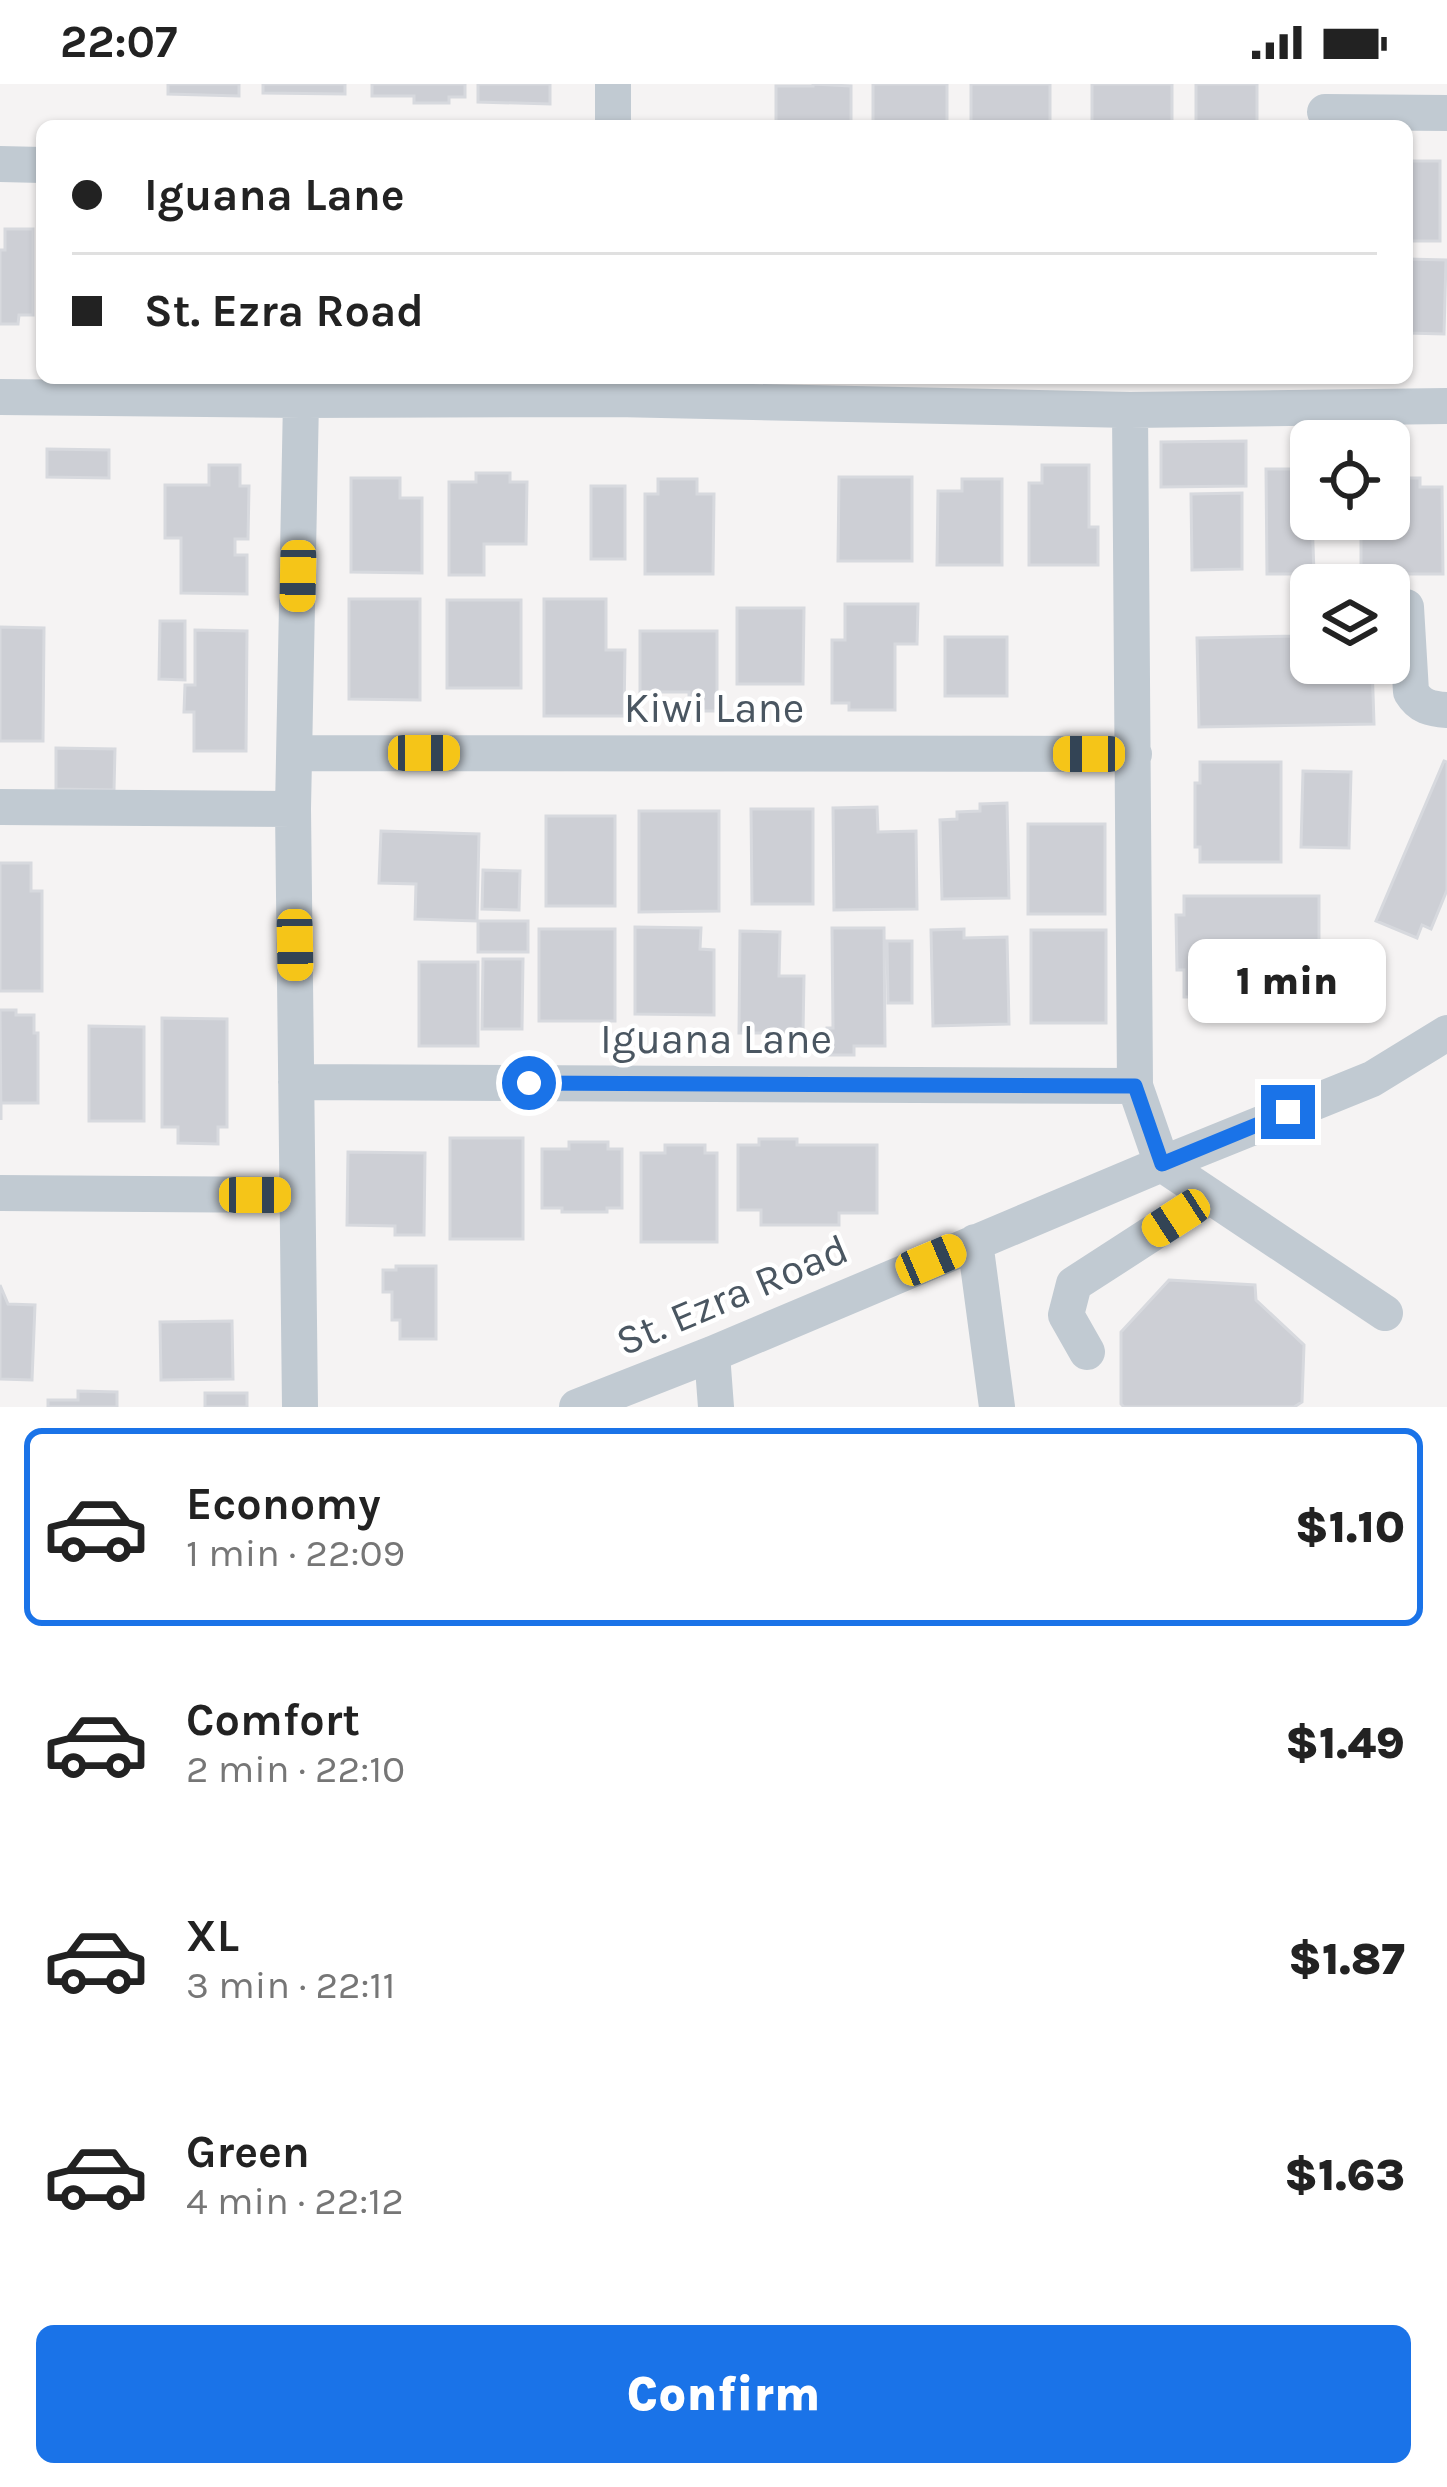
<!DOCTYPE html>
<meta charset="utf-8">
<style>
:root{--surface:#fff;--page:#f6f6f6;--text:#222;--muted:#767676;--line:#e0e0e0;--accent:#1a73e8}
body{margin:0;font-family:Karla,sans-serif;background:var(--page);color:var(--text);height:100vh;display:flex;flex-direction:column;font-size:45px;white-space:nowrap}
*{box-sizing:border-box;margin:0}
p{font-size:39px;color:var(--muted)}
.icon{flex:none;width:66px;height:66px;fill:none;stroke:currentColor;stroke-width:2;stroke-linecap:round;stroke-linejoin:round}
.map{position:relative;height:1323px;overflow:hidden}
.panel{display:flex;flex-direction:column;background:var(--surface);flex:1}
.panel>*{flex:none}
.top-card{position:absolute;left:36px;top:36px;width:1377px;height:264px;border-radius:18px;box-shadow:0 3px 9px #0004;display:grid;align-content:center;height:264px;padding:0 36px;background:var(--surface)}
.buttons{position:absolute;left:1290px;top:336px;display:grid;gap:24px}
.buttons a{display:grid;place-items:center;width:120px;height:120px;border-radius:18px;background:var(--surface);box-shadow:0 3px 9px #0004;font-size:60px}
.end{position:absolute;width:54px;height:54px;margin:-27px;border:15px solid #1a73e8;background:#fff;box-shadow:0 0 0 6px #fff}
.from{border-radius:50%}
.bubble{position:absolute;height:84px;border-radius:18px;background:var(--surface);box-shadow:0 3px 9px #0004;font-size:39px;font-weight:800;line-height:84px;text-align:center}
.car{position:absolute;width:36px;height:72px;margin:-36px -18px;border-radius:15px;box-shadow:0 0 9px 3px #0007;background:linear-gradient(#f5c518 24%,#345 0 40%,#f5c518 0 76%,#345 0 86%,#f5c518 0)}
.top-card b{display:flex;align-items:center;gap:42px;height:114px;font-size:45px}
.top-card b+b{border-top:3px solid var(--line)}
.top-card i{width:30px;height:30px;background:var(--text)}
ul{padding:21px 0 0;list-style:none}
li{display:flex;align-items:center;gap:36px;height:198px;margin:0 24px 18px;padding:0 12px;border:6px solid transparent;border-radius:18px}
li div{flex:1}
li b{display:block;font-size:45px}
li em{font-style:normal;font-weight:800}
li.on{border-color:var(--accent)}
li>.icon{width:108px;height:108px;stroke-width:1.5}
.action{display:flex;gap:24px;margin-top:auto;padding:24px 36px}
.action a{flex:1;height:138px;border-radius:18px;background:var(--accent);color:#fff;font-size:48px;font-weight:800;line-height:138px;text-align:center}
.status{display:flex;justify-content:space-between;align-items:center;height:84px;padding:0 60px;background:var(--surface);direction:ltr}
.status svg{height:33px;fill:currentColor}
.map>svg:first-child{display:block}
</style>
<div class="status"><b>22:07</b><svg viewBox="0 0 49 12"><path d="M0 12V9h3v3zM5 12V6h3v6zM10 12V3h3v9zM15 12V0h3v12zM26 1h20v11H26zM47 4h2v5h-2z"/></svg></div>
<div class="map">
<svg width="1447" height="1323" viewBox="0 0 1447 1323">
<rect width="100%" height="100%" fill="#f5f3f3"/>
<path fill="#cdcfd5" stroke="#d7d9de" stroke-width="3" d="M168,0H239V12L168,10Z
M263,0H345V10L263,9Z
M372,0H465V13H449V19H414V12H372Z
M478,0H550V20L478,18Z
M813,0L851,2V42H765L776,40V2H813Z
M873,0H947V42H873Z
M971,0H1050V42H971Z
M1092,0H1172V42H1092Z
M1196,0H1257V42H1196Z
M1407,77H1440V157H1407Z
M5,145H33V231H19L18,240H0V166H5Z
M1407,175L1446,176L1444,250L1407,249Z
M1246,357V402L1161,403V358Z
M47,365L109,366V394L47,393Z
M209,381H240V402H249L248,455H235V471H247V510L181,509V454H165V401H209Z
M1042,381H1089V443H1098V481H1029V399H1042Z
M1266,385H1304V404L1311,403L1314,490H1267Z
M476,389H510V398H527L526,460H484V491H449V398H476Z
M839,393H912V477H838Z
M351,394H400V414H422V489L351,488Z
M1389,394H1420V403H1442L1443,490H1361V435H1389Z
M658,395H697V410H714L713,490H645V410H658Z
M962,395H1002V481H937L938,407H962Z
M591,402H625V475H591Z
M1242,409V485L1192,486L1191,410Z
M349,515H420V616L349,615Z
M544,515H606V566H625L624,632H544Z
M447,516H521V604H447Z
M845,520H918L917,560H895V626H849V619H832V556H845Z
M737,524H804L803,600H737Z
M1297,524H1311V579H1372L1374,640L1199,643L1197,554L1298,552Z
M160,537H185V596L159,595Z
M0,543L44,544L43,657H0Z
M195,546L247,547L246,667H194V628H184L185,601H195Z
M640,547H717V627H689V608H640Z
M945,553H1007V612H945Z
M56,664L115,665L114,706L56,705Z
M1444,677L1447,678V806L1431,845L1422,841L1417,854L1376,837Z
M1200,678H1281V778H1200V763H1195V699H1200Z
M1303,687L1351,688L1349,764L1301,763Z
M1007,719L1009,814L942,815L940,736L957,735V728L980,727V720Z
M877,723L878,748L916,747L917,825L834,826L833,724Z
M751,725H813V820H752Z
M639,727H719V827L639,828Z
M546,732H615V822H546Z
M1028,740H1105V830H1028Z
M381,747L479,750L477,837L415,835L416,800L379,799Z
M0,779H31V807H42V907H0Z
M483,786L520,787L519,826L482,825Z
M1184,812H1319V893H1309V913H1184V886H1177L1176,831H1184Z
M478,837H528V868H478Z
M635,843L701,844L700,865L714,866V931L635,930Z
M832,844H884L885,962H854V971H827V944H833Z
M539,845H615V937H539Z
M964,845V854L1007,853L1009,940L933,942L931,846Z
M1031,846H1106V939H1031Z
M740,847L780,848L779,892H804L803,949H739Z
M887,857H912V919H888Z
M483,875H523L522,945H482Z
M419,878H478V962H419Z
M0,926H16V931H34V949H38V1019H1V1036Z
M162,934L227,935V1043H218V1060L178,1059V1043H162Z
M89,942L144,943V1037H89Z
M450,1054H523V1155H450Z
M759,1055H797V1061H877V1129H839V1141H761V1126H738V1061H759Z
M569,1058H608V1065H622V1124H607V1128H562V1124H542V1065H569Z
M665,1061H705V1069H717V1158H641V1069H665Z
M348,1068L425,1069L424,1151H395V1142L347,1141Z
M396,1182H436V1255H400V1236H392V1208H383V1186H396Z
M1169,1196L1255,1201L1256,1216L1304,1261L1302,1318L1294,1323H1124L1121,1320V1248Z
M0,1201L8,1220L35,1221L32,1296L0,1295Z
M232,1237L233,1295L161,1296L160,1238Z
M78,1307L117,1308V1323H48V1316H78Z
M205,1309H247V1323H205Z"/>
<g fill="none" stroke-linecap="round" stroke-linejoin="round">
<path stroke="#c1cad2" stroke-width="36" d="M1325,28L1447,29
M613,42V0
M0,80L42,81
M0,313L301,316L616,315L1130,326L1447,322
M1130,326L1135,1002L1162,1080L1385,1229
M1406,523L1411,608C1420,623 1431,625 1447,626
M295,669L1134,670
M0,723L293,725
M296,998L1135,1002
M0,1109L297,1111
M975,1158L997,1323
M1087,1268L1066,1231L1074,1200L1210,1112
M712,1270L716,1323
M300,1323L293,725L301,316
M577,1323L712,1270L1162,1080L1372,995L1447,949"/>
</g>
<g fill="none" stroke-linecap="round" stroke-linejoin="round">
<path stroke="#1a73e8" stroke-width="15" d="M529,999L1135,1002L1162,1080L1288,1028"/>
</g>
<g text-anchor="middle" dominant-baseline="central" stroke-width="9" stroke-linejoin="round" paint-order="stroke">
<g font-size="42" fill="#4a5661" stroke="#fff">
<text x="714" y="624">Kiwi Lane</text>
<text x="716" y="955">Iguana Lane</text>
<text transform="translate(732 1211) rotate(-23)">St. Ezra Road</text>
</g>
</g>
</svg>
<div class="buttons">
<a><svg class="icon" aria-label="locate" viewBox="0 0 24 24"><circle cx="12" cy="12" r="6"/><path d="M12 2v4M12 18v4M2 12h4M18 12h4"/></svg></a>
<a><svg class="icon" aria-label="layers" viewBox="0 0 24 24"><path d="M12 4l9 5-9 5-9-5zM3 14l9 5 9-5"/></svg></a>
</div>
<i class="end from" style="left:529px;top:999px"></i>
<i class="end" style="left:1288px;top:1028px"></i>
<div class="bubble" style="left:1188px;top:855px;width:198px">1 min</div>
<i class="car" style="left:298px;top:492px;rotate:181deg"></i>
<i class="car" style="left:424px;top:669px;rotate:90deg"></i>
<i class="car" style="left:1089px;top:670px;rotate:270deg"></i>
<i class="car" style="left:295px;top:861px;rotate:179deg"></i>
<i class="car" style="left:255px;top:1111px;rotate:90deg"></i>
<i class="car" style="left:1176px;top:1134px;rotate:237deg"></i>
<i class="car" style="left:931px;top:1176px;rotate:67deg"></i>
<div class="top-card">
<b><i class="from"></i>Iguana Lane</b>
<b><i></i>St. Ezra Road</b>
</div>
</div>
<section class="panel">
<ul>
<li class="on"><svg class="icon" aria-label="car" viewBox="0 0 24 24"><path d="M5 17H2v-5l4-1 3-4h7l3 4 3 1v5h-3M9 17h6M6 11h13"/><circle cx="7" cy="17" r="2"/><circle cx="17" cy="17" r="2"/></svg><div><b>Economy</b><p>1 min · 22:09</p></div><em>$1.10</em></li>
<li><svg class="icon" aria-label="car" viewBox="0 0 24 24"><path d="M5 17H2v-5l4-1 3-4h7l3 4 3 1v5h-3M9 17h6M6 11h13"/><circle cx="7" cy="17" r="2"/><circle cx="17" cy="17" r="2"/></svg><div><b>Comfort</b><p>2 min · 22:10</p></div><em>$1.49</em></li>
<li><svg class="icon" aria-label="car" viewBox="0 0 24 24"><path d="M5 17H2v-5l4-1 3-4h7l3 4 3 1v5h-3M9 17h6M6 11h13"/><circle cx="7" cy="17" r="2"/><circle cx="17" cy="17" r="2"/></svg><div><b>XL</b><p>3 min · 22:11</p></div><em>$1.87</em></li>
<li><svg class="icon" aria-label="car" viewBox="0 0 24 24"><path d="M5 17H2v-5l4-1 3-4h7l3 4 3 1v5h-3M9 17h6M6 11h13"/><circle cx="7" cy="17" r="2"/><circle cx="17" cy="17" r="2"/></svg><div><b>Green</b><p>4 min · 22:12</p></div><em>$1.63</em></li>
</ul>
<div class="action"><a>Confirm</a></div>
</section>
